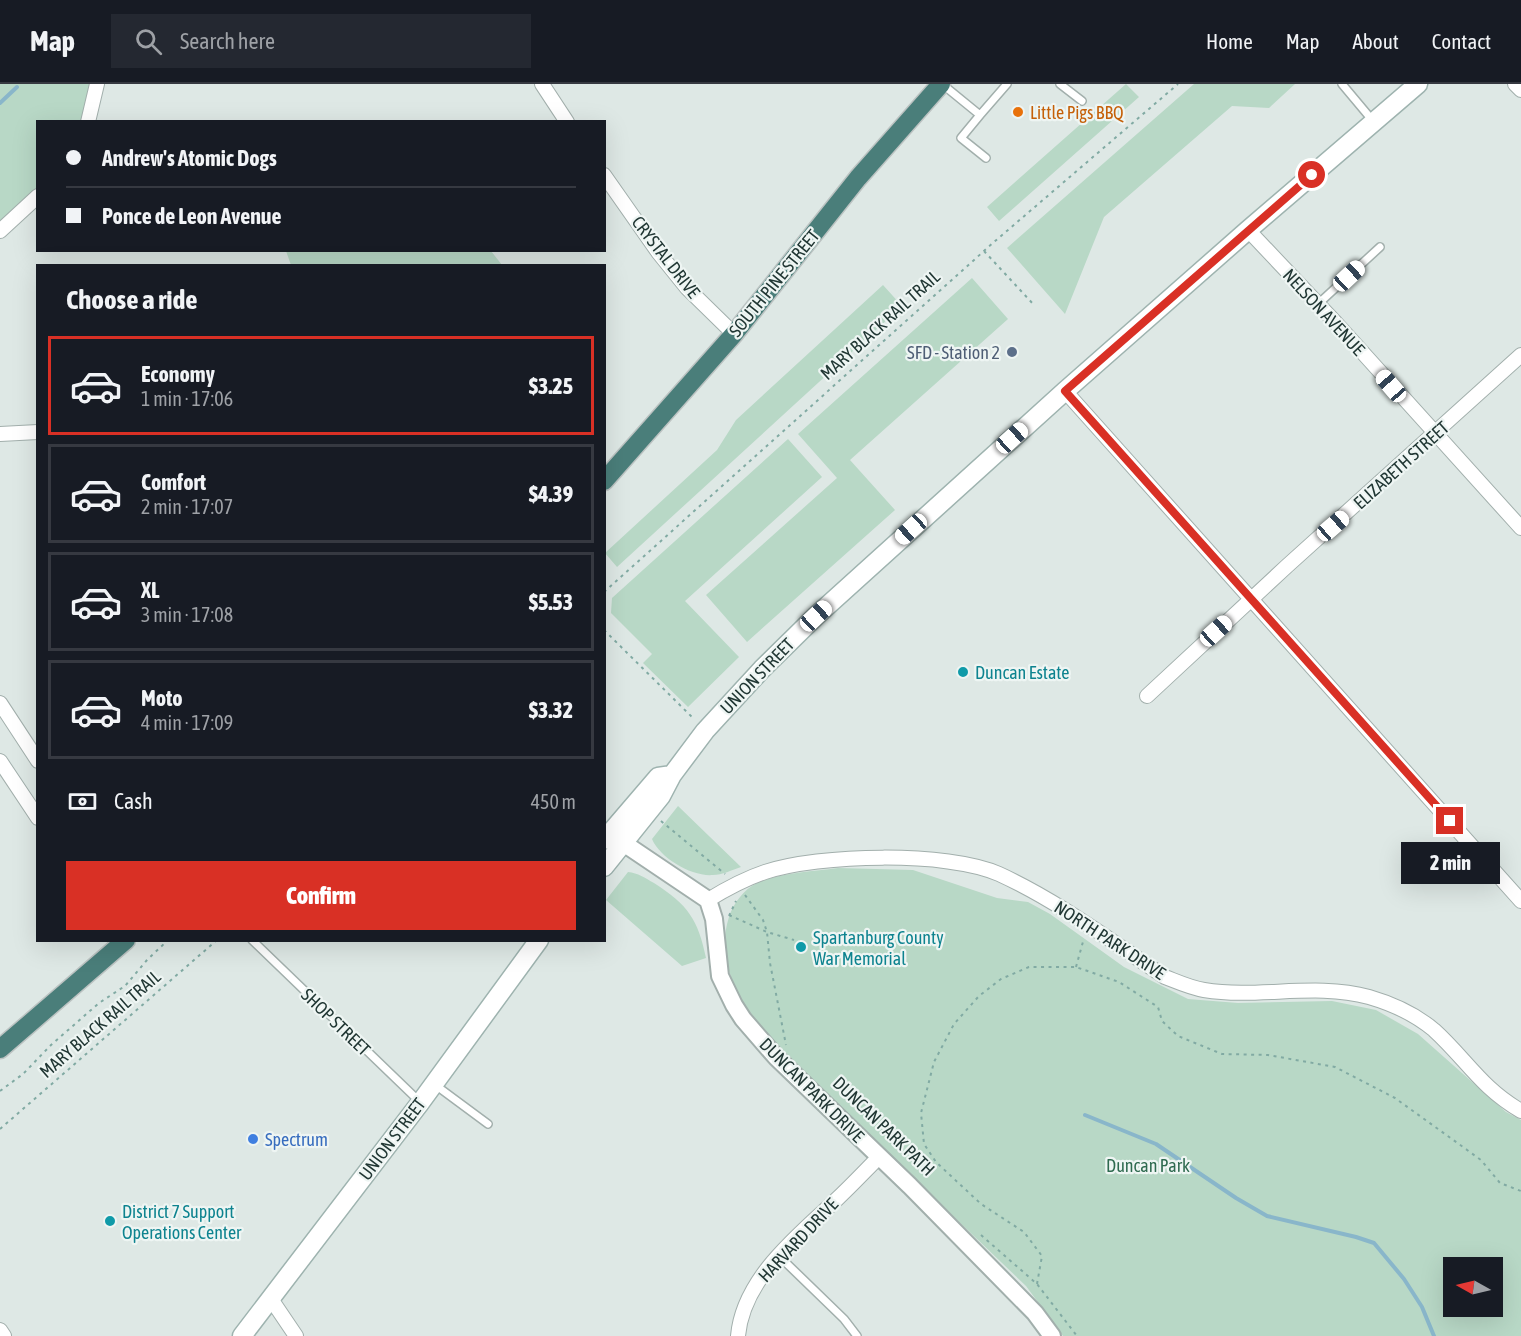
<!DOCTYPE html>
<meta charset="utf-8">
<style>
:root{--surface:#171b24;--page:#242831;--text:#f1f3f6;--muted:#9ea1a6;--line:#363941;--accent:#d93025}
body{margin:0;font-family:"Asap Condensed",sans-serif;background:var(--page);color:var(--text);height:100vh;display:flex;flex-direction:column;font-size:22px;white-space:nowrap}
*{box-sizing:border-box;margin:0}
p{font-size:20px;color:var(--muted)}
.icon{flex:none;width:33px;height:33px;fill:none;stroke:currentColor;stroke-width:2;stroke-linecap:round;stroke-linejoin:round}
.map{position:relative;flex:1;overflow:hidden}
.drawer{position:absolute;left:36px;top:180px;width:570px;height:678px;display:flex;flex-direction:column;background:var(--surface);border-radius:0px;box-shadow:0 6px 24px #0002}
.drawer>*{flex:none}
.guide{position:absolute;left:36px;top:36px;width:570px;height:132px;border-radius:0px;box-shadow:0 6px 24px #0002;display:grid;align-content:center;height:132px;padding:0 30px;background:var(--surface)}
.needle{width:39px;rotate:278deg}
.tools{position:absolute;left:1443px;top:1173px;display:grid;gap:12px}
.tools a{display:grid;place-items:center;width:60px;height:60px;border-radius:0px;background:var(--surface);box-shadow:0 6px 24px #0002;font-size:30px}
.end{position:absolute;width:27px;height:27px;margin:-14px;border:8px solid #d93025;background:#fff;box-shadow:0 0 0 3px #fff}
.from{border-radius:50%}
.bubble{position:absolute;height:42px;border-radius:0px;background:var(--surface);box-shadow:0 6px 24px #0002;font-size:20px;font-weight:800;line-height:42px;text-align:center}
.car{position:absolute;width:18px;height:36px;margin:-18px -9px;border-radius:8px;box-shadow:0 0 4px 2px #0007;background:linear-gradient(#fff 24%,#345 0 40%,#fff 0 76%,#345 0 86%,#fff 0)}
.guide b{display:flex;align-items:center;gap:21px;height:57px;font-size:22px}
.guide b+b{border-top:2px solid var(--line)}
.guide i{width:15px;height:15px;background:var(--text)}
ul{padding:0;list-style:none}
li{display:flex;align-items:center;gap:18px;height:99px;margin:0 12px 9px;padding:0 18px;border:3px solid var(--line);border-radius:0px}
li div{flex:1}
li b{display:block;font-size:22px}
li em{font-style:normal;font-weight:800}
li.selected{border-color:var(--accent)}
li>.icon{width:54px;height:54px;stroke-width:1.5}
h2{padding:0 30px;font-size:27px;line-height:72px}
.pay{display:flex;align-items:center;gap:15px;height:66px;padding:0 30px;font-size:22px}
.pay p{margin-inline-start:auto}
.cta{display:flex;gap:12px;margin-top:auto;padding:12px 30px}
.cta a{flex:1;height:69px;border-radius:0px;background:var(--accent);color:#fff;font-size:24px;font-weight:800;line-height:69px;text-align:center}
header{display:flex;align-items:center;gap:36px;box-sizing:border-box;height:84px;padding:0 30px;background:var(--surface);border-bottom:2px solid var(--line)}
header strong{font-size:28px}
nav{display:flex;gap:33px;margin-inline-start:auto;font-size:21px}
.search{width:420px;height:54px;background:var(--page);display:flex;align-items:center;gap:15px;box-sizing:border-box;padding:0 21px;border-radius:0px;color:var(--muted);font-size:22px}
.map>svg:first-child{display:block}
</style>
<header>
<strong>Map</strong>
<div class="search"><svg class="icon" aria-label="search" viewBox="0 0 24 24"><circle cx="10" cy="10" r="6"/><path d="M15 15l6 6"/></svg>Search here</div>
<nav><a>Home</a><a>Map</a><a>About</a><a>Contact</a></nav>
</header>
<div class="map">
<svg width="1521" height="1252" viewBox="0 0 1521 1252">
<rect width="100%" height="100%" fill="#dee8e5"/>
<path fill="#b8d8c6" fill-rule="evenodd" d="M0,0H97L88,37L38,38L37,112L0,147Z
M1126,0L1139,13L999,137L987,123Z
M1194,0H1295L1269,24L1232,22L1104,133L1065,230L1007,164Z
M286,167H491L502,181H291Z
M972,194L1008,235L850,376L895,426L747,558L706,511L837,394L798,350Z
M883,201L902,222L617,483L605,469L717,366L736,336Z
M788,355L822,393L685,517L739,573L688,623L643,579L652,570L611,529L612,514Z
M678,722L741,783C732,786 722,791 713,791C692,793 660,774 652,755Z
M838,784L913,786L997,814L1028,818L1050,830L1124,883L1188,915L1238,919L1332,917L1376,926L1418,950L1506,1028L1521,1036V1252H1063L1026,1202L781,967C749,930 712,885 729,833C733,820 744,805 757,799C782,788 812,788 838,784ZM1454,1184H1492V1222H1454Z
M628,788C638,789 645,794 654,799C688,821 698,835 706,874L682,882L606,816Z"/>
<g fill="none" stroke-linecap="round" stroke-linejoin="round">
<path stroke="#89b6ca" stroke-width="4" d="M0,19L17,3
M1085,1031L1156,1060L1236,1114L1267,1132L1356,1153L1374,1159L1404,1195L1422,1223L1434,1252"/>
<g stroke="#a2afac" stroke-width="10">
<path id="service" d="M942,0L980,31L1007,0
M1060,0L1082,17
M1342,0L1373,37
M980,31L961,54L986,74
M1318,220L1380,163
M252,856L419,1017
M434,1000L488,1040
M779,1172L844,1235L857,1252"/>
</g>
<g stroke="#a2afac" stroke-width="16">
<path id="minor" d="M542,0L567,38
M1515,0L1521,6
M88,38L97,0
M604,91L658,168L687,204L734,250
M1248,146L1336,239L1521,444
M0,147L38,112
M1065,307L1521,817
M0,350L38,348
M1147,612L1287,482L1521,271
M0,619L38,677
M0,677L38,734
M708,816C726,805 744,795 765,788C819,770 947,767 999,790C1058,817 1111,857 1165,893C1178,898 1191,904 1204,906C1259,915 1315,898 1369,913C1393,920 1415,930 1434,946C1466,975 1481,1004 1521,1027
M271,1215L296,1252
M0,1246L4,1252
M738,1252C743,1195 797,1152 836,1116C851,1102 865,1087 879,1073"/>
</g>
<g stroke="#a2afac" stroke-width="20">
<path id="tertiary" d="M613,752L708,816L714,835L720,892L734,921L743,935L776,973L910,1102L1035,1229L1052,1252"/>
</g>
<g stroke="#9eb3af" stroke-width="21">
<path id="secondary" d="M604,756L658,693L672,691
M604,783L661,712L672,691L705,647L762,585L816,532L1065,307L1248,146L1418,0
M242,1252L420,1019L539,856"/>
</g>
<g stroke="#bcc3c2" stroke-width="21">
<path id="trunk" d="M604,397L734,250L858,94L941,0
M0,965L126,856"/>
</g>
<path stroke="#81aaa3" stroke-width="2" stroke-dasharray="3 4.5" stroke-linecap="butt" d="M984,167L1035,222
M604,508L994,158L1178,0
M604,546L694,635
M661,737L725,790
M745,811L763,836L767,848L770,879L786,961
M729,831L767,848L794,856
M729,832L736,817
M1076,883L1084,854
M0,1007L23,990L51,961L99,919L125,902L147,876L168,856
M0,1045L217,856
M981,1151L1037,1200L1077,1252
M1037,1200L1042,1172L1024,1148L981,1120L936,1078L924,1060L921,1029L934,978L954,940L979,912L1001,895L1029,883H1076L1119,898L1158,923L1162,937L1178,952L1222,970L1268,971L1335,983L1395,1014L1481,1076L1500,1099L1521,1107"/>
<use href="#service" stroke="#fff" stroke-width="7"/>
<use href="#minor" stroke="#fff" stroke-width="14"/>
<use href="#tertiary" stroke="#fff" stroke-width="16"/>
<use href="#secondary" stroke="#fff" stroke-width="18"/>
<use href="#trunk" stroke="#4a7e7a" stroke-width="18"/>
</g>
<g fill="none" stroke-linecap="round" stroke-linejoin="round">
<path stroke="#d93025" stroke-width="8" d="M1312,91L1065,307L1450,737"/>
</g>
<circle fill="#e8710a" stroke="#eef5f3" stroke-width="2" cx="1018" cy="28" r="6"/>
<circle fill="#5c6f8a" stroke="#eef5f3" stroke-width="2" cx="1012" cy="268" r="6"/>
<g fill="#0f9aa8" stroke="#eef5f3" stroke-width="2">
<circle cx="963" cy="588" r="6"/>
<circle cx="801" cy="863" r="6"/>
<circle cx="110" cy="1137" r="6"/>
</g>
<circle fill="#3f7fe0" stroke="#eef5f3" stroke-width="2" cx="253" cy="1055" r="6"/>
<g text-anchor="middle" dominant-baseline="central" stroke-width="4.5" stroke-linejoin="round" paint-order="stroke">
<g font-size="18" fill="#c56008" stroke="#eef5f3" text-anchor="start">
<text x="1030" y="28">Little Pigs BBQ</text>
</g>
<g font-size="18" fill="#213734" stroke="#eef5f3">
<text transform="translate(666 173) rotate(52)">CRYSTAL DRIVE</text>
<text transform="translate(774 199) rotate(-51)">SOUTH PINE STREET</text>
<text transform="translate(1324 228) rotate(47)">NELSON AVENUE</text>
<text transform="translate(880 241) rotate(-42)">MARY BLACK RAIL TRAIL</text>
<text transform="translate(1401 381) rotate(-42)">ELIZABETH STREET</text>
<text transform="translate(757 592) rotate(-46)">UNION STREET</text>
<text transform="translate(1110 856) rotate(33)">NORTH PARK DRIVE</text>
<text transform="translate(336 938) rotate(44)">SHOP STREET</text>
<text transform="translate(100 940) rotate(-41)">MARY BLACK RAIL TRAIL</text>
<text transform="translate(812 1006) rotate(45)">DUNCAN PARK DRIVE</text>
<text transform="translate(884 1042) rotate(44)">DUNCAN PARK PATH</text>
<text transform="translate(392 1055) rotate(-53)">UNION STREET</text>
<text transform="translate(798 1156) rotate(-47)">HARVARD DRIVE</text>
</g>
<g font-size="18" fill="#4e5e75" stroke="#eef5f3" text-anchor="end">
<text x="1000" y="268">SFD - Station 2</text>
</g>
<g font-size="18" fill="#0d838f" stroke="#eef5f3" text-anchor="start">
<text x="975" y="588">Duncan Estate</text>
<text x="813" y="853">Spartanburg County<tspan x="813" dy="21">War Memorial</tspan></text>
<text x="122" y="1127">District 7 Support<tspan x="122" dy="21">Operations Center</tspan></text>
</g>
<g font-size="18" fill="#366cbe" stroke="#eef5f3" text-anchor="start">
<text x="265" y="1055">Spectrum</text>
</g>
<g font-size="18" fill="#2e6a4f" stroke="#eef5f3">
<text x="1148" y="1081">Duncan Park</text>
</g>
</g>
</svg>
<div class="tools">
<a><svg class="needle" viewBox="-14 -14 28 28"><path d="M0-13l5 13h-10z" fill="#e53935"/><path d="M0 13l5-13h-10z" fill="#9ea1a6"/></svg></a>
</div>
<i class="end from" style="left:1312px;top:91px"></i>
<i class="end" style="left:1450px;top:737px"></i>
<div class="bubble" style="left:1401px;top:758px;width:99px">2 min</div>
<i class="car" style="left:1349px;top:192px;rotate:47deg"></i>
<i class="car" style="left:1391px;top:302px;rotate:319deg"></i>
<i class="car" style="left:1012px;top:354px;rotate:48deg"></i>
<i class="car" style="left:1333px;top:442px;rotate:49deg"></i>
<i class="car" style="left:911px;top:445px;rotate:228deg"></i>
<i class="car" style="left:816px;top:532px;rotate:47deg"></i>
<i class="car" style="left:1216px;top:547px;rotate:48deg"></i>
<div class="guide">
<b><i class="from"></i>Andrew's Atomic Dogs</b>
<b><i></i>Ponce de Leon Avenue</b>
</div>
<section class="drawer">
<h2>Choose a ride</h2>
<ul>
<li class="selected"><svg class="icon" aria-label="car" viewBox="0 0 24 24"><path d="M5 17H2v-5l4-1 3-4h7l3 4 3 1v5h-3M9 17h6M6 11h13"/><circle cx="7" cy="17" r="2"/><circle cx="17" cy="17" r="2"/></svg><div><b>Economy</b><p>1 min · 17:06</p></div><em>$3.25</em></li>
<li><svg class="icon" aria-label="car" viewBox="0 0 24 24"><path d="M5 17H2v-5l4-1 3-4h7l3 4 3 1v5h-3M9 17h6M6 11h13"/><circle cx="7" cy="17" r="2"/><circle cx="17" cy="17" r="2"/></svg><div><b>Comfort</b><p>2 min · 17:07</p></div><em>$4.39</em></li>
<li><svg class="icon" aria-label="car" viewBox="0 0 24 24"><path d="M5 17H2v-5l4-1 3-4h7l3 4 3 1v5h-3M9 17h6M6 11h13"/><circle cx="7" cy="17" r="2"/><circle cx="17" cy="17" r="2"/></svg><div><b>XL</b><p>3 min · 17:08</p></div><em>$5.53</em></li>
<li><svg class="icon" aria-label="car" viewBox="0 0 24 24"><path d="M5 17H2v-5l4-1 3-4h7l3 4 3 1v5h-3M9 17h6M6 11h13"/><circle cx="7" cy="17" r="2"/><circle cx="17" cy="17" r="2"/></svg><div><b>Moto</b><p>4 min · 17:09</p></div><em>$3.32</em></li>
</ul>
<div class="pay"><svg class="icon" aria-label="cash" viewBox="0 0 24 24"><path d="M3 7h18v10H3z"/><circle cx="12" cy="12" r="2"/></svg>Cash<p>450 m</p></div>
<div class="cta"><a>Confirm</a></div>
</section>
</div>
